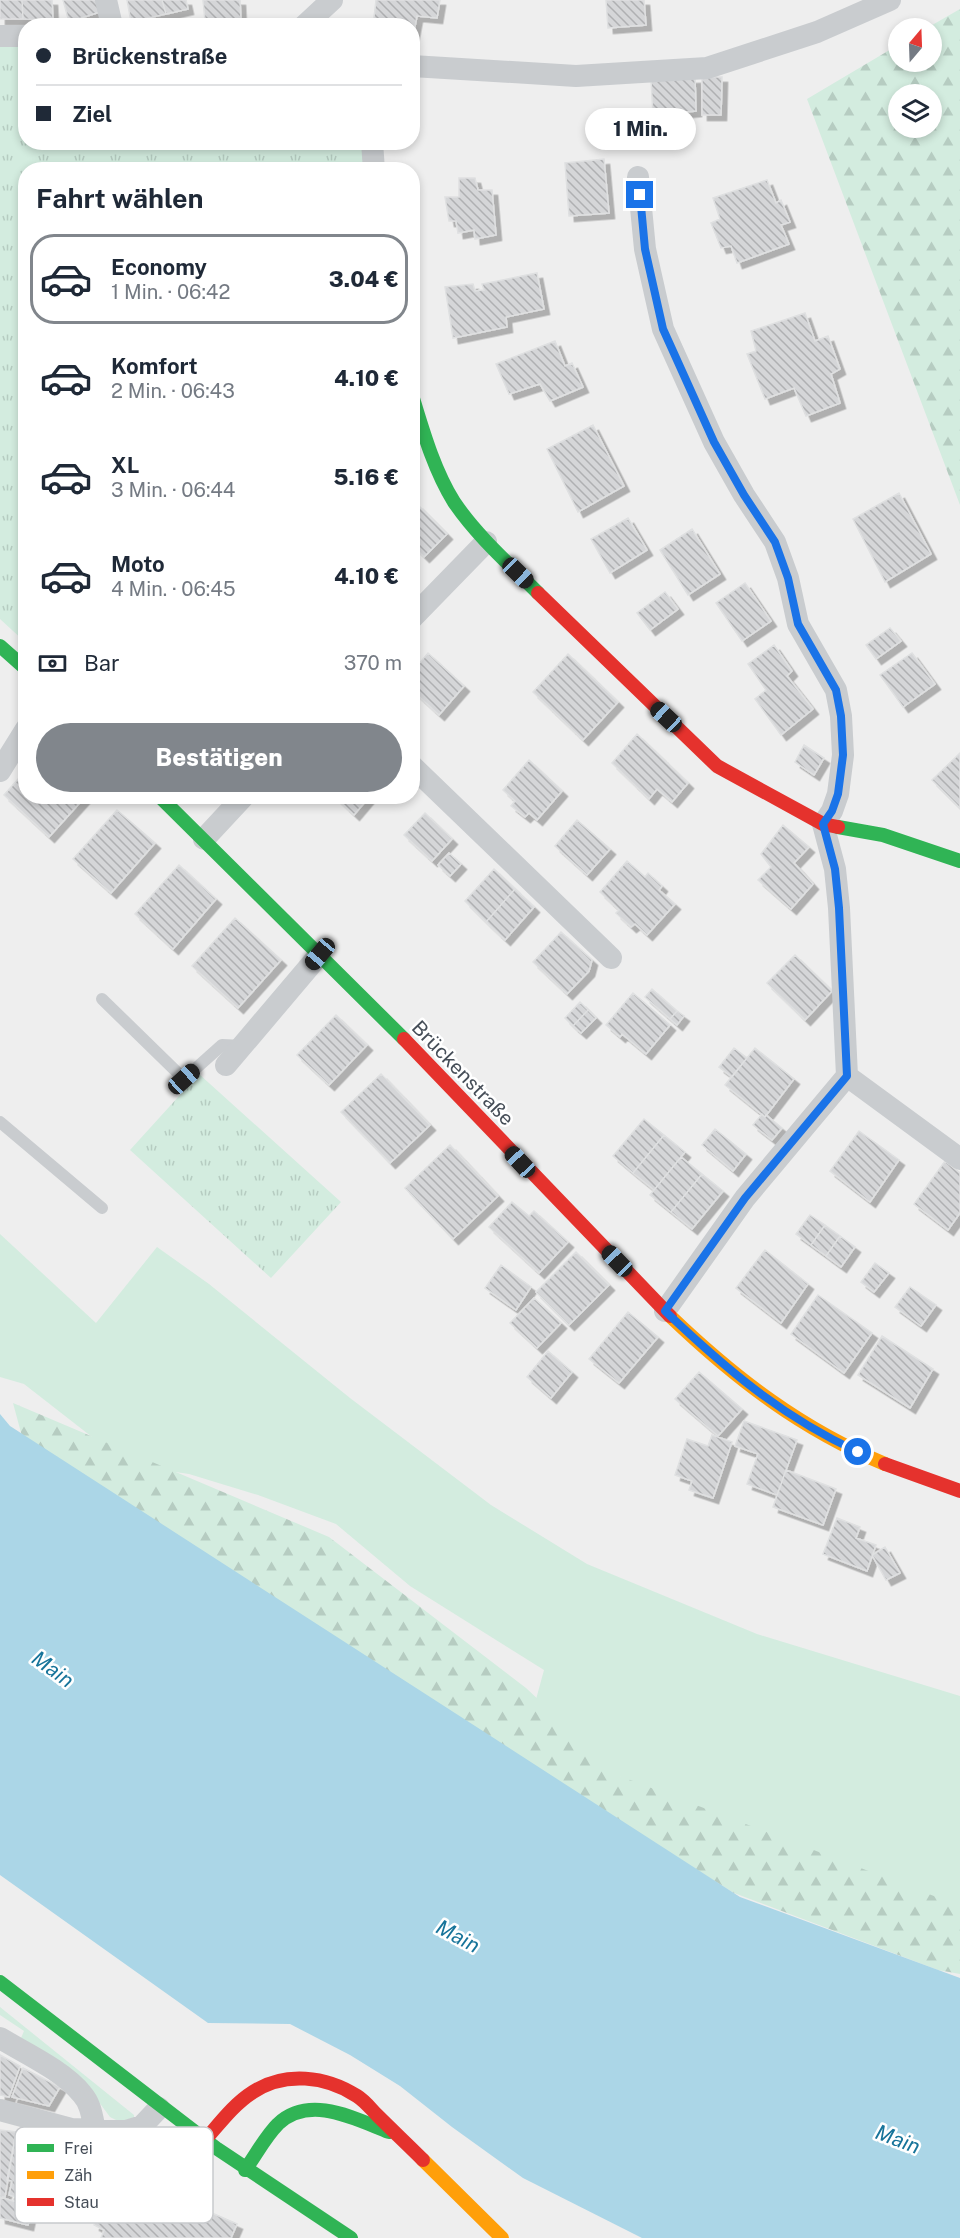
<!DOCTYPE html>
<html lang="de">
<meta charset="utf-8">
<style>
:root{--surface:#fff;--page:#f6f6f7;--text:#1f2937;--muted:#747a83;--line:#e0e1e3;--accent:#81868c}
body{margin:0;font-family:"Public Sans",sans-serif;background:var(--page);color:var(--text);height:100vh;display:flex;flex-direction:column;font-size:22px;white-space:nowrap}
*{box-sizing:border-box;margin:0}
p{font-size:20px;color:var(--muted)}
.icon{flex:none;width:33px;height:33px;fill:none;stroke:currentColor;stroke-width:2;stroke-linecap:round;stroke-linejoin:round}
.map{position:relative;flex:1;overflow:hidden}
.details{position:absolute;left:18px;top:162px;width:402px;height:642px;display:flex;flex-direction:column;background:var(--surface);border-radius:24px;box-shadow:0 3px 9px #0003}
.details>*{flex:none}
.banner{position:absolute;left:18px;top:18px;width:402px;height:132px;border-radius:24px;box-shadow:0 3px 9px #0003;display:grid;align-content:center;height:132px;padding:0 18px;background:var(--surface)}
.needle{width:39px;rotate:19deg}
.controls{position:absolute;left:888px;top:18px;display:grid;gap:12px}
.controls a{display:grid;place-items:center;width:54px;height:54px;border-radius:50%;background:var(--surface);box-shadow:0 3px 9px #0003;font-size:30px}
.end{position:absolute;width:27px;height:27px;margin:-14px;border:8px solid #1a73e8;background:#fff;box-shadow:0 0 0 3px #fff}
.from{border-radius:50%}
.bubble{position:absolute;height:42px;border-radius:21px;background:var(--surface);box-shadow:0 3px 9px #0003;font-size:20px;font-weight:800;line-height:42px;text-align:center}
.car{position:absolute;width:18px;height:36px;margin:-18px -9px;border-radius:8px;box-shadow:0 0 4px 2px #0007;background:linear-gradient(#222 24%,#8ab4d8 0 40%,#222 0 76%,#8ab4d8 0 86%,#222 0)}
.banner b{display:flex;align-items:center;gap:21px;height:57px;font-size:22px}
.banner b+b{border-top:2px solid var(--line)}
.banner i{width:15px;height:15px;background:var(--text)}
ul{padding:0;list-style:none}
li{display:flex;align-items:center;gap:18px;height:90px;margin:0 12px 9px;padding:0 6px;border:3px solid transparent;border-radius:24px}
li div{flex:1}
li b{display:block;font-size:22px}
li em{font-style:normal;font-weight:800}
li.active{border-color:var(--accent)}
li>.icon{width:54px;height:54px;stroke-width:1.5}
h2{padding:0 18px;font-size:27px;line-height:72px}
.pay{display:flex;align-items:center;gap:15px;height:66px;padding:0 18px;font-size:22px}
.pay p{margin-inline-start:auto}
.action{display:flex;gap:12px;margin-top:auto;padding:12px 18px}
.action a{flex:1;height:69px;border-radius:36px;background:var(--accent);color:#fff;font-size:24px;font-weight:800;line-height:69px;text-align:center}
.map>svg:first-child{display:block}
</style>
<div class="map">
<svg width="960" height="2238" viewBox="0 0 960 2238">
<defs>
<pattern id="forest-firs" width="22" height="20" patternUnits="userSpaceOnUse" patternTransform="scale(1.5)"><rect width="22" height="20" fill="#d3ecdf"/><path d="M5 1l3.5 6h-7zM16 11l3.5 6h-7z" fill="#b6ccc1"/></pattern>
<pattern id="park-tufts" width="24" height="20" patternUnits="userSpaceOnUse" patternTransform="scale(1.5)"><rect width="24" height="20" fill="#d3ecdf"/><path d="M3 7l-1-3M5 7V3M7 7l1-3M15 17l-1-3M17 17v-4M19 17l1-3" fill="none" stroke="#b6ccc1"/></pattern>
<pattern id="building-back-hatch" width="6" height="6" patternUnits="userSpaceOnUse" patternTransform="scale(1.5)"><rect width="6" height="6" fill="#d5d6d8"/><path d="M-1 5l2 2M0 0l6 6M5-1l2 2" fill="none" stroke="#afb0b2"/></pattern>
<filter id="shadow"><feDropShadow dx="5.5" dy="5.5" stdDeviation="0" flood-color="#0004"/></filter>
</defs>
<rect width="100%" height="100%" fill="#eee"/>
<path fill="#d3ecdf" d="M0,1234L96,1323L157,1247L209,1284L350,1398L491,1505L587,1564L757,1634L960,1696V1923L878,1912L564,1747L535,1703L544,1670L410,1586L336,1524L258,1495L189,1474L148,1468L101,1444L24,1384L0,1377Z
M0,2007L134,2115V2117L120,2122L110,2117L90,2090L21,2038L24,2031L0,2015Z"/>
<path fill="url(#forest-firs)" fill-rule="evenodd" d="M960,9V505L807,99L898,45V62H932V28H927ZM898,94H932V128H898Z
M13,1403L329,1537L526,1688L620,1776L960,1906V1974L938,1970L734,1893L27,1455Z"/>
<path fill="url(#park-tufts)" d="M0,36H25L26,142L372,143L374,169L26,170L25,642L0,619Z
M199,1074L341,1202L271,1278L130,1150Z"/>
<path fill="#abd6e7" d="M0,1414L10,1426L740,1897L960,1978V2238H642L523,2178L452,2127L400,2086L350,2055L290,2024L208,2023L0,1875Z"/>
<path fill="url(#building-back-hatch)" stroke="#dfe0e1" stroke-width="1.5" filter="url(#shadow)" d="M0,0H22L23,19H0Z
M22,0H52L53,20L23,19Z
M63,0H97L100,12L69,22Z
M127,0H162L166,14L131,22Z
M162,0H186L188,9L166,14Z
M203,0H240L241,21H205Z
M376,0H440L437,18L417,16L412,42V26H373Z
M606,0H644L646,25L608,28Z
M702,77H722L721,115H702Z
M695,78L696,111L653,115L651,80Z
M604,159L609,213L569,216L565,163Z
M459,178H475L478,190H492L496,235L475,239L474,230L458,233L456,221H449L445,197H459Z
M767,180L776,203L781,200L790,222L781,225L789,244L737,263L731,246L721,248L711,223L720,219L713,198Z
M537,273L544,309L506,317L507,327L453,338L445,287L473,284L475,291L484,290L482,284Z
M805,313L815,341L828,336L840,369L831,374L840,403L806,416L794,388L765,399L747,354L756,351L751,331Z
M555,341L565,366L572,363L583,387L550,401L540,384L509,394L496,364Z
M593,425L624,486L578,512L547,449Z
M899,493L931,554L885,582L853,519Z
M417,504L447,534L424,557L412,545V508Z
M628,518L647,550L610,573L591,539Z
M692,529L720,574L688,595L660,550Z
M745,583L771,621L742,641L716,603Z
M665,592L678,609L650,630L637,613Z
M890,628L901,641L876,659L866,645Z
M774,645L792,671L787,676L813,709L781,735L755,699L766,690L748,664Z
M428,653L464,686L439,715L414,692L412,694V672Z
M912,653L935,684L903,707L880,675Z
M568,654L618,702L583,740L533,692Z
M637,734L688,783L672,802L657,789L649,799L612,763Z
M804,745L824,758L814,775L795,762Z
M960,753V808L932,780Z
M529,760L562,791L537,820L529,813L525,817L511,806L515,801L503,790Z
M26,770V796H86L49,837L4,795Z
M334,796H370L354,815Z
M117,810L155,843L111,893L73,859Z
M425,813L452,839L432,861L404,835Z
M577,820L610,849L587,875L555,846Z
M783,825L809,847L794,863L813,884L791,909L758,880L771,867L761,854Z
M449,853L461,864L450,876L438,865Z
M627,861L645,877L648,873L662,886L659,890L675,904L647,935L635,924L631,927L616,913L619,910L600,892Z
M179,865L216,899L173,949L135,914Z
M494,869L515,889L486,922L465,901Z
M515,889L534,907L505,940L486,922Z
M235,918L281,960L238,1008L192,966Z
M561,932L592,960L589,971L567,994L533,962Z
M795,955L832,991L805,1020L767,983Z
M652,989L677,1011L670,1019L645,997Z
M633,993L670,1025L646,1054L622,1034L620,1037L606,1025Z
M580,1002L588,1010L573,1026L565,1018Z
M588,1010L596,1018L581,1033L573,1026Z
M677,1011L684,1016L677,1025L670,1019Z
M336,1015L367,1045L329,1085L297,1055Z
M734,1048L747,1058L732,1077L719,1067Z
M755,1048L794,1079L765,1117L725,1085Z
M381,1074L430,1125L390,1163L341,1112Z
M762,1114L765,1117L766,1115L782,1128L772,1140L753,1125Z
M644,1119L664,1135L633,1173L613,1156Z
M715,1129L746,1154L733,1171L702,1145Z
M859,1131L899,1160L870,1202L830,1171Z
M664,1135L685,1152L654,1190L633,1173Z
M450,1145L498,1196L453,1239L405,1188Z
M681,1157L702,1174L671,1212L650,1195Z
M945,1161L960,1173V1213L948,1230L914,1204Z
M702,1174L723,1191L692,1229L671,1212Z
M512,1202L529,1216L534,1211L568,1242L539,1273L489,1227Z
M810,1215L825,1225L811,1245L796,1234Z
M825,1225L840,1236L826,1256L811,1245Z
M840,1236L855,1247L841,1267L826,1256Z
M765,1250L808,1284L781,1323L736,1288Z
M576,1252L609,1285L569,1325L536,1292Z
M875,1263L889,1273L874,1292L861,1282Z
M501,1265L531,1287L516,1310L485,1288Z
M910,1287L936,1305L921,1326L895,1307Z
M818,1295L872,1333L844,1373L791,1334Z
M534,1298L561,1323L537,1348L510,1323Z
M628,1312L658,1337L619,1383L589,1359Z
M882,1336L933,1369L910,1408L858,1375Z
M548,1351L572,1372L551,1398L527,1377Z
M699,1372L742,1409L718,1436L675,1399Z
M744,1421L797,1440L777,1495L747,1484L758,1454L735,1446Z
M712,1435L732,1442L713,1498L689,1490L692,1481L675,1475L687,1439L708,1446Z
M786,1470L836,1489L823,1525L773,1507Z
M837,1518L860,1527L856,1538L876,1545L867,1571L823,1554Z
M885,1547L900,1573L886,1580L872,1555Z
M0,2055L20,2066L9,2097L0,2095Z
M23,2068L60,2087L49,2106L12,2097Z
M0,2130L16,2132L5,2197H0Z
M16,2132L84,2156L67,2201L29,2188L32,2202L9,2195L12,2181L7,2180Z
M102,2165L237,2224L231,2238H101L104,2230L94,2225L99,2212L84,2205Z
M0,2197L32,2207L28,2225L0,2218Z"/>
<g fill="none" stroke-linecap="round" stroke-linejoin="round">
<path stroke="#c9cccf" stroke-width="12" d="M102,999L184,1079L222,1045L243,1046
M0,1122L102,1208
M96,2131L126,2160L203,2199"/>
<path stroke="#c9cccf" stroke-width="22" d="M106,0L112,26
M304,26L332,0
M0,36H26
M412,66L576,76L707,68L817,32L890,0
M372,142L374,170
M638,177L645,249L663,329L714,442L744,495L775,542L788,578L798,624L836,690L841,716L843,755L838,794L832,811L823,824L835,869L839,908L847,1076L745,1198L665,1311
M412,618L486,542
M412,766L611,958
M0,771L26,729
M204,839L244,796
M226,1065L320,954
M847,1076L960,1159
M0,2038C25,2053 64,2071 82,2094C91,2104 92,2117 95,2130
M0,2110L71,2129L126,2131L142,2126L159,2108"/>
<path stroke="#30b455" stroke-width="14" d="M412,395C423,431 434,470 454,502C477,536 509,564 538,593
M0,646L26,669
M159,796L404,1039
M838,827L883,835L960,861
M0,1982L216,2148L351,2238
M245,2170C256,2155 265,2137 278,2124C310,2094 355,2119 389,2132"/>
<path stroke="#ff9f0a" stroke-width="14" d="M670,1316C736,1379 801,1429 885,1464
M423,2160L502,2238"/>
<path stroke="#e5322d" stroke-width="14" d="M538,593L717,766L823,824L838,827
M404,1039L670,1316
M885,1464L960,1491
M205,2140C220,2123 234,2104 253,2092C285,2071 326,2076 357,2096C365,2101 371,2109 377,2115C392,2130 408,2145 423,2160"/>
</g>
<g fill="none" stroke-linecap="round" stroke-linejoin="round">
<path stroke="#1a73e8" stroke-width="8" d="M640,195L645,249L663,329L714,442L744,495L775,542L788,578L798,624L836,690L841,716L843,755L838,794L832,811L823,824L835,869L839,908L847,1076L745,1198L665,1311C726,1369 781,1416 858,1452"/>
</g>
<g text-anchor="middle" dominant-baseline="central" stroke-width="5" stroke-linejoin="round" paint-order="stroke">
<g font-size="20" fill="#464e58" stroke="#fff">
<text transform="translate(463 1073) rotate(46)">Brückenstraße</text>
</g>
<g font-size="21" font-style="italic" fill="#17749a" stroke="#fff">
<text transform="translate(53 1669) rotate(36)">Main</text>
<text transform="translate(458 1936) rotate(28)">Main</text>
<text transform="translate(898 2139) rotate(21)">Main</text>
</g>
</g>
<rect x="15" y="2127" width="198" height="96" rx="9" fill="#fff" stroke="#c8cacd" stroke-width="1.5"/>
<rect x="27" y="2144" width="27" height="8" fill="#30b455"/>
<rect x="27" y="2171" width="27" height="8" fill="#ff9f0a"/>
<rect x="27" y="2198" width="27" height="8" fill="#e5322d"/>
<g font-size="16" fill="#464e58">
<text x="64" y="2154">Frei</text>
<text x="64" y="2181">Zäh</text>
<text x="64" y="2208">Stau</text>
</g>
</svg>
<div class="controls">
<a><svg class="needle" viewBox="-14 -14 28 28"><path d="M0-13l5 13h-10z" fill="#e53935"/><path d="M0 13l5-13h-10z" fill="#747a83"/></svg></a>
<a><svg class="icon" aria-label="layers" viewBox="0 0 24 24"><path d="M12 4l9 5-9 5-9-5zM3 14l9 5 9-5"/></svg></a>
</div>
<i class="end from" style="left:858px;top:1452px"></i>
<i class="end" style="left:640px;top:195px"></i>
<div class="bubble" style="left:585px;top:108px;width:111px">1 Min.</div>
<i class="car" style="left:518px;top:573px;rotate:134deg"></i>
<i class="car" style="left:666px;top:717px;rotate:313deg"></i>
<i class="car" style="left:320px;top:954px;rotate:220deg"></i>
<i class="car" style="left:184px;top:1079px;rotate:48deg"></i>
<i class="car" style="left:520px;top:1162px;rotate:317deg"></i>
<i class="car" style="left:617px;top:1261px;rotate:316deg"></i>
<div class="banner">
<b><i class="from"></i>Brückenstraße</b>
<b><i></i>Ziel</b>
</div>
<section class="details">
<h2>Fahrt wählen</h2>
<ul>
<li class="active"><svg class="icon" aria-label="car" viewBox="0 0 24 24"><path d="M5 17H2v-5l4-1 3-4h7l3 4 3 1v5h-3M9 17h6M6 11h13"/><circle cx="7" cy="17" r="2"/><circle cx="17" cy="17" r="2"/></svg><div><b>Economy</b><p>1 Min. · 06:42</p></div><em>3.04 €</em></li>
<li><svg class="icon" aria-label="car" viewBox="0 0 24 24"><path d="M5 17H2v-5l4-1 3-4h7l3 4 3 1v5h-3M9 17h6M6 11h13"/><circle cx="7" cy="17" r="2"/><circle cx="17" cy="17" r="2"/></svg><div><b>Komfort</b><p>2 Min. · 06:43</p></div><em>4.10 €</em></li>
<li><svg class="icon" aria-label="car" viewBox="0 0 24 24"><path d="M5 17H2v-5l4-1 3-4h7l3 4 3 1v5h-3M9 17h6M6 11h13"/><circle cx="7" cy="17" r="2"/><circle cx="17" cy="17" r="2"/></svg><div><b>XL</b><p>3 Min. · 06:44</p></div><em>5.16 €</em></li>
<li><svg class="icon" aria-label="car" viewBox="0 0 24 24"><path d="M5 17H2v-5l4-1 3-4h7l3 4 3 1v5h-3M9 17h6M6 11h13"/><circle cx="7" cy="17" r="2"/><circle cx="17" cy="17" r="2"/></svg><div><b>Moto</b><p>4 Min. · 06:45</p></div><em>4.10 €</em></li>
</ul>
<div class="pay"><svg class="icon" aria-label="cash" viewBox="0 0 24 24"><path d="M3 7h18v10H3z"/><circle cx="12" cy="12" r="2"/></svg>Bar<p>370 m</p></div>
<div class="action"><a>Bestätigen</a></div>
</section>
</div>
